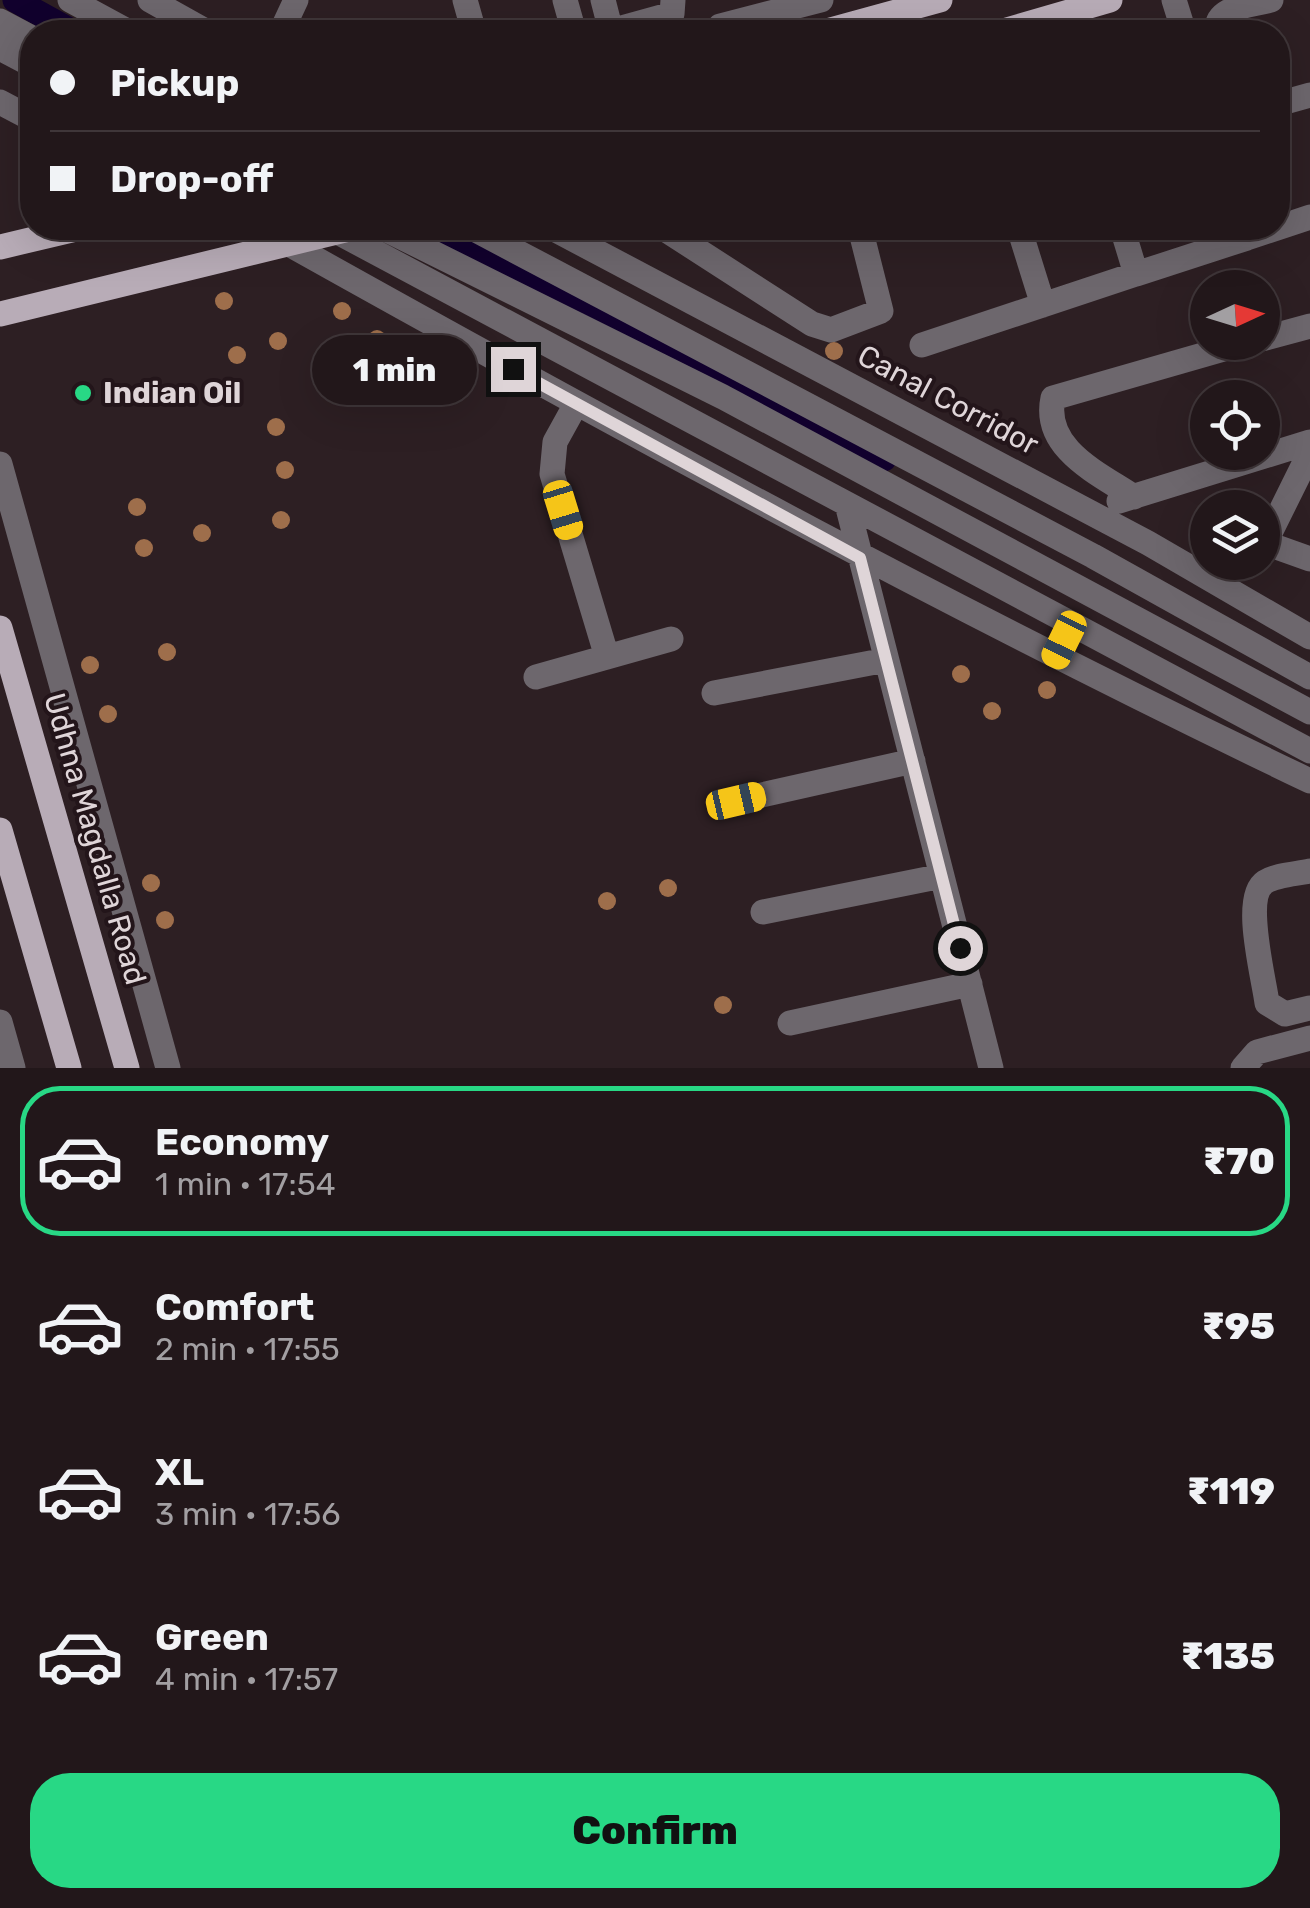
<!DOCTYPE html>
<meta charset="utf-8">
<style>
:root{--surface:#22171a;--page:#2e2427;--text:#f1f3f6;--muted:#a29fa2;--line:#3f3639;--accent:#28d885}
body{margin:0;font-family:Rubik,sans-serif;background:var(--page);color:var(--text);height:100vh;display:flex;flex-direction:column;font-size:38px;white-space:nowrap}
*{box-sizing:border-box;margin:0}
p{font-size:32px;color:var(--muted)}
.icon{flex:none;width:55px;height:55px;fill:none;stroke:currentColor;stroke-width:2;stroke-linecap:round;stroke-linejoin:round}
.map{position:relative;height:1068px;overflow:hidden}
.side{display:flex;flex-direction:column;background:var(--surface);flex:1}
.side>*{flex:none}
.banner{position:absolute;left:20px;top:20px;width:1270px;height:220px;border-radius:40px;box-shadow:0 10px 40px #0002,0 0 0 2px var(--line);display:grid;align-content:center;height:220px;padding:0 30px;background:var(--surface)}
.needle{width:65px;rotate:86deg}
.tools{position:absolute;left:1190px;top:270px;display:grid;gap:20px}
.tools a{display:grid;place-items:center;width:90px;height:90px;border-radius:50%;background:var(--surface);box-shadow:0 10px 40px #0002,0 0 0 2px var(--line);font-size:50px}
.end{position:absolute;width:45px;height:45px;margin:-22px;border:12px solid #dfd5d8;background:#111;box-shadow:0 0 0 5px #111}
.from{border-radius:50%}
.bubble{position:absolute;height:70px;border-radius:35px;background:var(--surface);box-shadow:0 10px 40px #0002,0 0 0 2px var(--line);font-size:32px;font-weight:800;line-height:70px;text-align:center}
.car{position:absolute;width:30px;height:60px;margin:-30px -15px;border-radius:12px;box-shadow:0 0 8px 2px #0007;background:linear-gradient(#f5c518 24%,#345 0 40%,#f5c518 0 76%,#345 0 86%,#f5c518 0)}
.banner b{display:flex;align-items:center;gap:35px;height:95px;font-size:38px}
.banner b+b{border-top:2px solid var(--line)}
.banner i{width:25px;height:25px;background:var(--text)}
ul{padding:18px 0 0;list-style:none}
li{display:flex;align-items:center;gap:30px;height:150px;margin:0 20px 15px;padding:0 10px;border:5px solid transparent;border-radius:40px}
li div{flex:1}
li b{display:block;font-size:38px}
li em{font-style:normal;font-weight:800}
li.selected{border-color:var(--accent)}
li>.icon{width:90px;height:90px;stroke-width:1.5}
.primary-button{display:flex;gap:20px;margin-top:auto;padding:20px 30px}
.primary-button a{flex:1;height:115px;border-radius:40px;background:var(--accent);color:#111;font-size:40px;font-weight:800;line-height:115px;text-align:center}
.map>svg:first-child{display:block}
</style>
<div class="map">
<svg width="1310" height="1068" viewBox="0 0 1310 1068">
<rect width="100%" height="100%" fill="#2d1f23"/>
<g fill="none" stroke-linecap="round" stroke-linejoin="round">
<path stroke="#11002d" stroke-width="25" d="M15,0L73,32
M422,228L884,459"/>
<path stroke="#6d676d" stroke-width="25" d="M70,0L129,32
M150,0L207,32
M465,0L474,32
M565,0L574,32
M603,0L611,31
M1174,0L1184,32
M0,21L32,38
M720,26L821,0
M281,32L296,0
M607,32L672,14L673,0
M1217,32C1215,6 1250,6 1271,0
M0,48L32,65
M0,102L32,119
M1278,104L1310,95
M330,228L1310,751
M383,228L723,397L1310,712
M472,228L1093,556L1310,677
M552,228L1148,543L1310,637
M663,228L812,324L831,330L881,311L860,228
M1019,228L1043,305
M1122,228L1136,274L1247,238L1244,228
M1247,238L1310,217
M289,244C625,432 963,615 1310,781
M1262,339L1310,326
M922,345L1136,274
M576,404L555,442L552,474L607,657
M1308,456L1265,543L1310,559
M0,464L168,1068
M1134,497C1100,474 1042,449 1053,398L1248,342
M1119,501L1310,442
M848,508L991,1068
M536,677L671,639
M714,693L886,660
M735,801L913,761
M1310,871C1296,874 1276,875 1265,882C1242,897 1264,978 1267,1003L1285,1014L1310,1008
M763,912L942,876
M0,1022L13,1068
M790,1023L970,984
M1243,1068L1257,1052L1310,1038"/>
<path stroke="#b8acb7" stroke-width="25" d="M823,32L940,0
M1000,32L1110,0
M0,247L80,228
M0,314L353,228
M0,628L127,1068
M0,830L69,1068"/>
</g>
<g fill="#9e6e4b">
<circle cx="224" cy="301" r="9"/>
<circle cx="342" cy="311" r="9"/>
<circle cx="377" cy="339" r="9"/>
<circle cx="278" cy="341" r="9"/>
<circle cx="834" cy="351" r="9"/>
<circle cx="237" cy="355" r="9"/>
<circle cx="276" cy="427" r="9"/>
<circle cx="285" cy="470" r="9"/>
<circle cx="137" cy="507" r="9"/>
<circle cx="281" cy="520" r="9"/>
<circle cx="202" cy="533" r="9"/>
<circle cx="144" cy="548" r="9"/>
<circle cx="167" cy="652" r="9"/>
<circle cx="90" cy="665" r="9"/>
<circle cx="961" cy="674" r="9"/>
<circle cx="1047" cy="690" r="9"/>
<circle cx="992" cy="711" r="9"/>
<circle cx="108" cy="714" r="9"/>
<circle cx="151" cy="883" r="9"/>
<circle cx="668" cy="888" r="9"/>
<circle cx="607" cy="901" r="9"/>
<circle cx="165" cy="920" r="9"/>
<circle cx="723" cy="1005" r="9"/>
</g>
<g fill="none" stroke-linecap="round" stroke-linejoin="round">
<path stroke="#dfd5d8" stroke-width="12" d="M513,369L860,558L960,948"/>
</g>
<circle fill="#28d885" stroke="#23151a" stroke-width="4" cx="83" cy="393" r="10"/>
<g text-anchor="middle" dominant-baseline="central" stroke-width="8" stroke-linejoin="round" paint-order="stroke">
<g font-size="30" font-weight="bold" fill="#dfd5d8" stroke="#23151a" text-anchor="start">
<text x="103" y="393">Indian Oil</text>
</g>
<g font-size="30" fill="#dfd5d8" stroke="#23151a">
<text transform="translate(948 400) rotate(28)">Canal Corridor</text>
<text transform="translate(95 839) rotate(74)">Udhna Magdalla Road</text>
</g>
</g>
</svg>
<div class="tools">
<a><svg class="needle" viewBox="-14 -14 28 28"><path d="M0-13l5 13h-10z" fill="#e53935"/><path d="M0 13l5-13h-10z" fill="#a29fa2"/></svg></a>
<a><svg class="icon" aria-label="locate" viewBox="0 0 24 24"><circle cx="12" cy="12" r="6"/><path d="M12 2v4M12 18v4M2 12h4M18 12h4"/></svg></a>
<a><svg class="icon" aria-label="layers" viewBox="0 0 24 24"><path d="M12 4l9 5-9 5-9-5zM3 14l9 5 9-5"/></svg></a>
</div>
<i class="end from" style="left:960px;top:948px"></i>
<i class="end" style="left:513px;top:369px"></i>
<div class="bubble" style="left:312px;top:335px;width:165px">1 min</div>
<i class="car" style="left:563px;top:510px;rotate:163deg"></i>
<i class="car" style="left:1064px;top:640px;rotate:206deg"></i>
<i class="car" style="left:736px;top:801px;rotate:77deg"></i>
<div class="banner">
<b><i class="from"></i>Pickup</b>
<b><i></i>Drop-off</b>
</div>
</div>
<section class="side">
<ul>
<li class="selected"><svg class="icon" aria-label="car" viewBox="0 0 24 24"><path d="M5 17H2v-5l4-1 3-4h7l3 4 3 1v5h-3M9 17h6M6 11h13"/><circle cx="7" cy="17" r="2"/><circle cx="17" cy="17" r="2"/></svg><div><b>Economy</b><p>1 min · 17:54</p></div><em>₹70</em></li>
<li><svg class="icon" aria-label="car" viewBox="0 0 24 24"><path d="M5 17H2v-5l4-1 3-4h7l3 4 3 1v5h-3M9 17h6M6 11h13"/><circle cx="7" cy="17" r="2"/><circle cx="17" cy="17" r="2"/></svg><div><b>Comfort</b><p>2 min · 17:55</p></div><em>₹95</em></li>
<li><svg class="icon" aria-label="car" viewBox="0 0 24 24"><path d="M5 17H2v-5l4-1 3-4h7l3 4 3 1v5h-3M9 17h6M6 11h13"/><circle cx="7" cy="17" r="2"/><circle cx="17" cy="17" r="2"/></svg><div><b>XL</b><p>3 min · 17:56</p></div><em>₹119</em></li>
<li><svg class="icon" aria-label="car" viewBox="0 0 24 24"><path d="M5 17H2v-5l4-1 3-4h7l3 4 3 1v5h-3M9 17h6M6 11h13"/><circle cx="7" cy="17" r="2"/><circle cx="17" cy="17" r="2"/></svg><div><b>Green</b><p>4 min · 17:57</p></div><em>₹135</em></li>
</ul>
<div class="primary-button"><a>Confirm</a></div>
</section>
